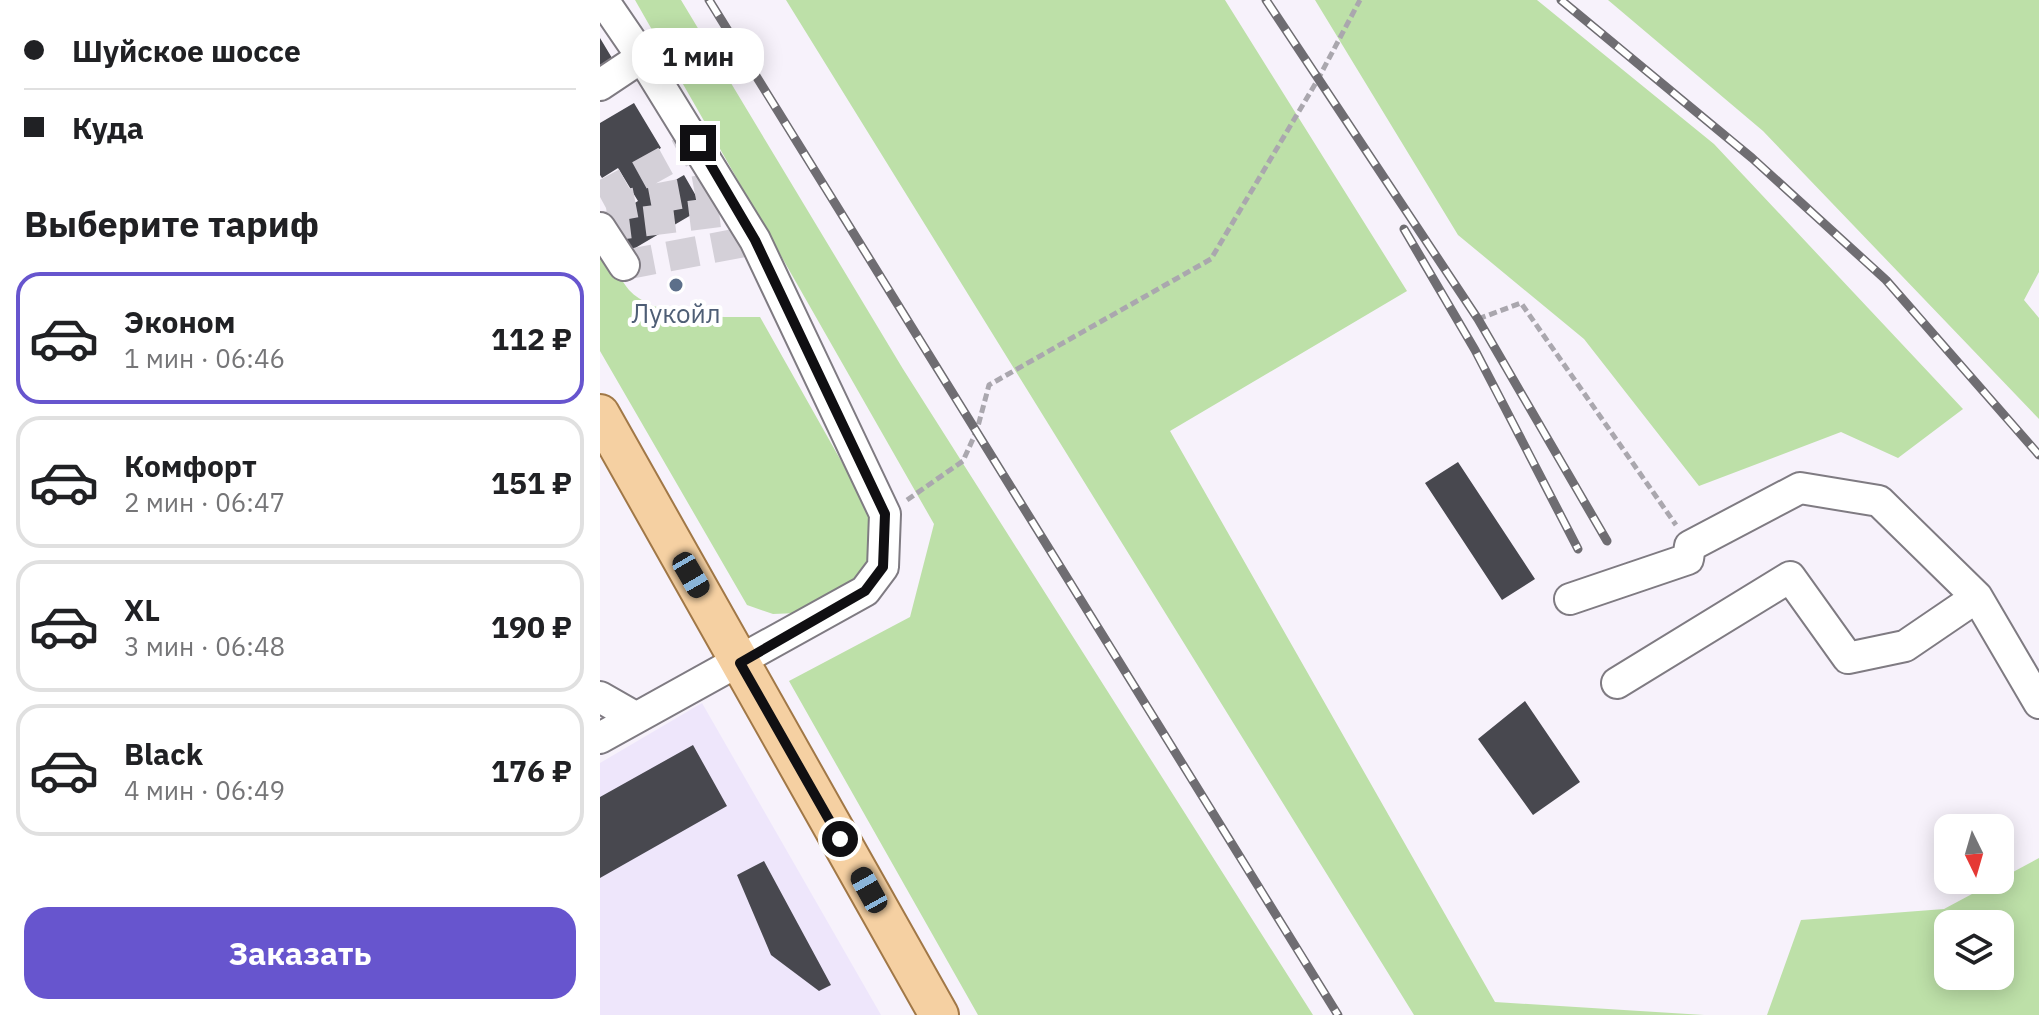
<!DOCTYPE html>
<html lang="ru">
<meta charset="utf-8">
<style>
:root{--surface:#fff;--page:#f6f6f6;--text:#202124;--muted:#757577;--line:#e0e0e0;--accent:#6755ce}
body{margin:0;font-family:"IBM Plex Sans",sans-serif;background:var(--page);color:var(--text);height:100vh;display:flex;flex-direction:column;font-size:30px;white-space:nowrap}
*{box-sizing:border-box;margin:0}
p{font-size:26px;color:var(--muted)}
.icon{flex:none;width:44px;height:44px;fill:none;stroke:currentColor;stroke-width:2;stroke-linecap:round;stroke-linejoin:round}
.map{position:relative;flex:1;overflow:hidden}
.details{display:flex;flex-direction:column;background:var(--surface);width:600px}
.details>*{flex:none}
.banner{display:grid;align-content:center;height:176px;padding:0 24px;background:var(--surface)}
.needle{width:52px;rotate:175deg}
.fabs{position:absolute;left:1334px;top:814px;display:grid;gap:16px}
.fabs a{display:grid;place-items:center;width:80px;height:80px;border-radius:16px;background:var(--surface);box-shadow:0 4px 20px #0003;font-size:40px}
.end{position:absolute;width:36px;height:36px;margin:-18px;border:10px solid #100f12;background:#fff;box-shadow:0 0 0 4px #fff}
.from{border-radius:50%}
.bubble{position:absolute;height:56px;border-radius:24px;background:var(--surface);box-shadow:0 4px 20px #0003;font-size:26px;font-weight:700;line-height:56px;text-align:center}
.car{position:absolute;width:24px;height:48px;margin:-24px -12px;border-radius:10px;box-shadow:0 0 6px 2px #0007;background:linear-gradient(#222 24%,#8ab4d8 0 40%,#222 0 76%,#8ab4d8 0 86%,#222 0)}
.banner b{display:flex;align-items:center;gap:28px;height:76px;font-size:30px}
.banner b+b{border-top:2px solid var(--line)}
.banner i{width:20px;height:20px;background:var(--text)}
ul{padding:0;list-style:none}
li{display:flex;align-items:center;gap:24px;height:132px;margin:0 16px 12px;padding:0 8px;border:4px solid var(--line);border-radius:24px}
li div{flex:1}
li b{display:block;font-size:30px}
li em{font-style:normal;font-weight:700}
li.current{border-color:var(--accent)}
li>.icon{width:72px;height:72px;stroke-width:1.5}
h2{padding:0 24px;font-size:36px;line-height:96px}
.button{display:flex;gap:16px;margin-top:auto;padding:16px 24px}
.button a{flex:1;height:92px;border-radius:24px;background:var(--accent);color:#fff;font-size:32px;font-weight:700;line-height:92px;text-align:center}
main{display:flex;flex:1;min-height:0}
.map>svg:first-child{display:block}
</style>
<main>
<section class="details">
<div class="banner">
<b><i class="from"></i>Шуйское шоссе</b>
<b><i></i>Куда</b>
</div>
<h2>Выберите тариф</h2>
<ul>
<li class="current"><svg class="icon" aria-label="car" viewBox="0 0 24 24"><path d="M5 17H2v-5l4-1 3-4h7l3 4 3 1v5h-3M9 17h6M6 11h13"/><circle cx="7" cy="17" r="2"/><circle cx="17" cy="17" r="2"/></svg><div><b>Эконом</b><p>1 мин · 06:46</p></div><em>112 ₽</em></li>
<li><svg class="icon" aria-label="car" viewBox="0 0 24 24"><path d="M5 17H2v-5l4-1 3-4h7l3 4 3 1v5h-3M9 17h6M6 11h13"/><circle cx="7" cy="17" r="2"/><circle cx="17" cy="17" r="2"/></svg><div><b>Комфорт</b><p>2 мин · 06:47</p></div><em>151 ₽</em></li>
<li><svg class="icon" aria-label="car" viewBox="0 0 24 24"><path d="M5 17H2v-5l4-1 3-4h7l3 4 3 1v5h-3M9 17h6M6 11h13"/><circle cx="7" cy="17" r="2"/><circle cx="17" cy="17" r="2"/></svg><div><b>XL</b><p>3 мин · 06:48</p></div><em>190 ₽</em></li>
<li><svg class="icon" aria-label="car" viewBox="0 0 24 24"><path d="M5 17H2v-5l4-1 3-4h7l3 4 3 1v5h-3M9 17h6M6 11h13"/><circle cx="7" cy="17" r="2"/><circle cx="17" cy="17" r="2"/></svg><div><b>Black</b><p>4 мин · 06:49</p></div><em>176 ₽</em></li>
</ul>
<div class="button"><a>Заказать</a></div>
</section>
<div class="map">
<svg width="1439" height="1015" viewBox="0 0 1439 1015">
<rect width="100%" height="100%" fill="#f7f2fb"/>
<path fill="#eee6fb" d="M102,703L281,1015H0V763Z"/>
<path fill="#bde0a8" fill-rule="evenodd" d="M35,0H81L303,369L713,1015H378L189,681L310,617L334,524Z
M186,0H625L807,291L570,431L895,1002L1104,1015H814Z
M715,0H937L1114,144L1363,409L1298,458L1241,432L1099,486L984,339L858,235Z
M1008,0H1439V272L1424,300L1439,318V419L1163,131Z
M0,242C9,257 18,276 29,290C57,320 123,317 160,317L271,514L277,548L263,575L198,613L173,614L147,605L0,351Z
M1439,858V1015H1167L1201,920L1344,909ZM1348,924H1400V976H1348Z"/>
<path fill="#48484f" d="M0,38L12,58L0,65Z
M34,103L61,148L37,162L55,192L84,175L103,208L25,254L5,221L38,201L18,168L2,178L0,175V123Z
M858,462L935,579L902,600L825,483Z
M925,701L980,782L933,815L878,739Z
M93,745L127,806L0,878V797Z
M164,861L231,985L219,991L171,955L137,875Z"/>
<g fill="none" stroke-linecap="round" stroke-linejoin="round">
<path stroke="#d4d0d8" stroke-width="30" stroke-dasharray="30 15" stroke-linecap="butt" d="M0,197L98,143
M6,208L122,186
M0,227L136,210
M24,265L155,240"/>
<g stroke="#7f7b82" stroke-width="34">
<path id="minor" d="M3,0L42,57
M0,85L42,57L155,240L285,514L283,567L265,591L0,738
M0,228L24,265
M970,599L1088,559L1090,546L1200,488L1279,501L1377,597L1439,703
M1017,683L1190,577L1248,658L1305,646L1377,597
M0,697L35,717"/>
</g>
<g stroke="#a17847" stroke-width="42">
<path id="major" d="M0,414L339,1015"/>
</g>
<path stroke="#aaa7ae" stroke-width="5" stroke-dasharray="8 4" stroke-linecap="butt" d="M878,319L921,303L1076,525
M307,500L363,461L377,430L389,385L611,259L717,81L760,0"/>
<use href="#minor" stroke="#fff" stroke-width="30"/>
<use href="#major" stroke="#f5d0a2" stroke-width="38"/>
<g stroke="#6f6d72" stroke-width="9">
<path id="rail" d="M109,0L738,1015
M666,0L878,319L1007,541
M961,0L1152,158L1286,280L1439,455
M804,229L875,350L978,549"/>
</g>
<use href="#rail" stroke="#fff" stroke-width="6" stroke-dasharray="18" stroke-linecap="butt"/>
</g>
<g fill="none" stroke-linecap="round" stroke-linejoin="round">
<path stroke="#100f12" stroke-width="10" d="M98,143L155,240L285,514L283,567L265,591L140,663L240,839"/>
</g>
<circle fill="#5c6f8a" stroke="#fff" stroke-width="3" cx="76" cy="285" r="8"/>
<g text-anchor="middle" dominant-baseline="central" stroke-width="8" stroke-linejoin="round" paint-order="stroke">
<g font-size="26" fill="#4e5e75" stroke="#fff">
<text x="76" y="313">Лукойл</text>
</g>
</g>
</svg>
<div class="fabs">
<a><svg class="needle" viewBox="-14 -14 28 28"><path d="M0-13l5 13h-10z" fill="#e53935"/><path d="M0 13l5-13h-10z" fill="#757577"/></svg></a>
<a><svg class="icon" aria-label="layers" viewBox="0 0 24 24"><path d="M12 4l9 5-9 5-9-5zM3 14l9 5 9-5"/></svg></a>
</div>
<i class="end from" style="left:240px;top:839px"></i>
<i class="end" style="left:98px;top:143px"></i>
<div class="bubble" style="left:32px;top:28px;width:132px">1 мин</div>
<i class="car" style="left:91px;top:575px;rotate:150deg"></i>
<i class="car" style="left:269px;top:890px;rotate:331deg"></i>
</div>
</main>
